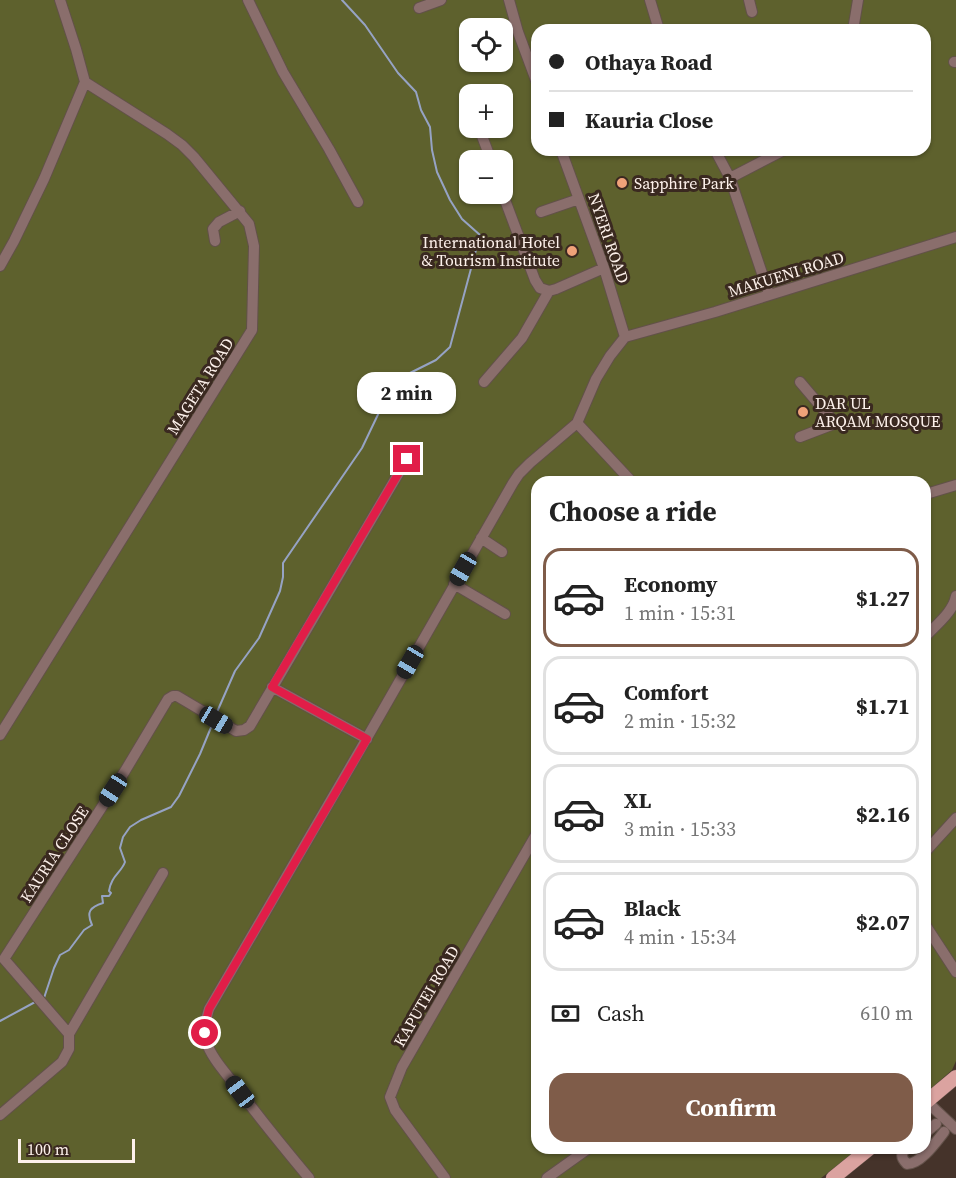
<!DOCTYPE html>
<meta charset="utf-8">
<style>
:root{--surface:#fff;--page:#f2f2f2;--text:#222;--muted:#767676;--line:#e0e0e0;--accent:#7f5c49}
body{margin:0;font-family:"Source Serif 4",serif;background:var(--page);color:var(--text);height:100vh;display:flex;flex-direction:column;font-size:22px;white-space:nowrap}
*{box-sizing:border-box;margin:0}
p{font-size:20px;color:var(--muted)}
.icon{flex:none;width:33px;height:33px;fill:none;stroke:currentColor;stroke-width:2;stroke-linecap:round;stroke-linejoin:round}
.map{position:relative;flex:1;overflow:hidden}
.panel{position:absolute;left:531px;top:476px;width:400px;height:678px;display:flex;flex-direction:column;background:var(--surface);border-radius:18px;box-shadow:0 2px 4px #0004}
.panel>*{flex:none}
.hud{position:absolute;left:531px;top:24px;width:400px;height:132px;border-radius:18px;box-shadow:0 2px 4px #0004;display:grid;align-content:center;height:132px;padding:0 18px;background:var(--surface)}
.buttons{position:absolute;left:459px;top:18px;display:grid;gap:12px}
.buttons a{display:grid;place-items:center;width:54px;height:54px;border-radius:12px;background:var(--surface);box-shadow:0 2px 4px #0004;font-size:30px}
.scale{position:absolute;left:18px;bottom:15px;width:117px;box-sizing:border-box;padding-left:6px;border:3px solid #fdf1eb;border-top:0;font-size:16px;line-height:21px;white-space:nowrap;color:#fdf1eb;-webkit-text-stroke:4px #3a2920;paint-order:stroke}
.end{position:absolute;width:27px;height:27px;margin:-14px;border:8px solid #e11d48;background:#fff;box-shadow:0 0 0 3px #fff}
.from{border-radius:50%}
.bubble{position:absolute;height:42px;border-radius:18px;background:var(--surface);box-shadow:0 2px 4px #0004;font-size:20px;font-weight:700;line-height:42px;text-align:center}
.car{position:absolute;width:18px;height:36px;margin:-18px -9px;border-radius:8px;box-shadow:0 0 4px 2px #0007;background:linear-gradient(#222 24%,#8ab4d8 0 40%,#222 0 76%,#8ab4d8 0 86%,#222 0)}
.hud b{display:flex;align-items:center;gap:21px;height:57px;font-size:22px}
.hud b+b{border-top:2px solid var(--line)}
.hud i{width:15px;height:15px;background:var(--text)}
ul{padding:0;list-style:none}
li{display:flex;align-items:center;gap:18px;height:99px;margin:0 12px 9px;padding:0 6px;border:3px solid var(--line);border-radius:18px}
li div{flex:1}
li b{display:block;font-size:22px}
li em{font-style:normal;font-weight:700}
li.active{border-color:var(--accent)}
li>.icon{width:54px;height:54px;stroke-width:1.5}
h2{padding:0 18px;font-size:27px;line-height:72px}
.pay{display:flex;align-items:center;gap:15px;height:66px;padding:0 18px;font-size:22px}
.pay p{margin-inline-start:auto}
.primary-button{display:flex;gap:12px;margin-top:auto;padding:12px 18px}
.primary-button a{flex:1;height:69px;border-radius:18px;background:var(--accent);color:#fff;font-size:24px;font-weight:700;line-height:69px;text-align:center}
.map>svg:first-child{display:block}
</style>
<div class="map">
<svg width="956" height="1178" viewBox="0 0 956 1178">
<rect width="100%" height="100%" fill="#45332a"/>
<path fill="#5e612d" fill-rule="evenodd" d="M0,0H956V1061L952,1070L926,1093V482H537V1148H860L821,1178H0ZM470,28H502V62H470ZM537,30H926V150H537ZM470,94H502V128H470ZM470,160H502V194H470Z"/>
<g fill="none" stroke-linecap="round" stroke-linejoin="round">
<path stroke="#96a3c4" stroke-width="2" d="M217,712L235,671L259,638L280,591L283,577V563L362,448L383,404L408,374L436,360L450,347L480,235L462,219L450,200L437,172L432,150L430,127L421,110L416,92L398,73L365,25L342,0
M42,999L44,998L54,968L60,955L69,950L84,930L92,925C86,912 90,907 103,903L102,896H109L111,893L109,891C111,876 121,873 125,862L120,848L123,837L130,827L141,820L171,807L179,796L200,754L212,725
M0,1021L37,1001"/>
<g stroke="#625149" stroke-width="12">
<path id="minor" d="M248,0L283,72L329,149L358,202
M509,0L518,32L537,83
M650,0L659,30
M749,0L752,12
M419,8L441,0
M853,30L858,0
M954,62H956
M479,128L491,160
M561,150L604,268L625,337
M715,150L730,178L769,294
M730,178L784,150
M502,192L535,280L540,288L549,291
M541,212L579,199
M215,241L213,229L219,222L240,211
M0,266L14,241L44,179L85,82L76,49L60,0
M625,337L715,312L956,237
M484,382L522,338L549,291L556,289L604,268
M577,423L632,482
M800,437L834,424V422L800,382
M926,494L956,485
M481,538L502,552
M454,584L505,614
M926,636C937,624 953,612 956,596
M272,687L367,739
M0,735L252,330L254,246L249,224L194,157L182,145L167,134L85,82
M926,851L956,818
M926,926L956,972
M69,1034L163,873
M926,1101L956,1129
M0,1115L62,1062L69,1049V1034L4,959L125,771L168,699L173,696H177L236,731L244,730L250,726L407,459
M926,1132L936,1124
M907,1148C900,1153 901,1158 907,1164C921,1164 936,1142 944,1132
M309,1178C283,1147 258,1116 234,1084C224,1071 211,1057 206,1041C203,1031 206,1019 209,1009L360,750L513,483L519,474L530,463L577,423L596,379L610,356L625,337
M445,1178L395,1110L390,1097L402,1067L537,833
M547,1178L589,1148"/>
</g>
<g stroke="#625149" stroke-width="15">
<path id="major" d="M926,1102L956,1077
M833,1178L870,1148"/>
</g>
<use href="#minor" stroke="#8a6e6c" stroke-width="10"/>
<use href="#major" stroke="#dba3a0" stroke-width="14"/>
</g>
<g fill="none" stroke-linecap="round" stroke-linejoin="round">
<path stroke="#e11d48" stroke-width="8" d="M205,1033L206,1021L209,1009L367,739L272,687L407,459"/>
</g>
<g fill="#f0a279" stroke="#3a2920" stroke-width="2">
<circle cx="622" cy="183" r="6"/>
<circle cx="572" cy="251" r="6"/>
<circle cx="803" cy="412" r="6"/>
</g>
<g text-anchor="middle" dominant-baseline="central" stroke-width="6" stroke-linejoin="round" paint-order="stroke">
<g font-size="16" fill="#fdf1eb" stroke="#3a2920" text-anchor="start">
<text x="634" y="183">Sapphire Park</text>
<text x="560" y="242" text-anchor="end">International Hotel<tspan x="560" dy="18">&amp; Tourism Institute</tspan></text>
<text x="815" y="403">DAR UL<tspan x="815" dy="18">ARQAM MOSQUE</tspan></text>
</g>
<g font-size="16" fill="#fdf1eb" stroke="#3a2920">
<text transform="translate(609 238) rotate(71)">NYERI ROAD</text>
<text transform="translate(786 274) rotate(-17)">MAKUENI ROAD</text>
<text transform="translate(200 386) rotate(-58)">MAGETA ROAD</text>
<text transform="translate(54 854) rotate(-57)">KAURIA CLOSE</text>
<text transform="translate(426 996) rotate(-60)">KAPUTEI ROAD</text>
</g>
</g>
</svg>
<div class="buttons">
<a><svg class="icon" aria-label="locate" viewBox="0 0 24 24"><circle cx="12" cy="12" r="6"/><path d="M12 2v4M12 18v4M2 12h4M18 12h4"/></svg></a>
<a>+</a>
<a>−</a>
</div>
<div class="scale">100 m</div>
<i class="end from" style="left:205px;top:1033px"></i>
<i class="end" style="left:407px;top:459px"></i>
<div class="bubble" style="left:357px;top:372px;width:99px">2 min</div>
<i class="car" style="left:463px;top:569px;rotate:210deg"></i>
<i class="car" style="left:410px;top:662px;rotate:210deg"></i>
<i class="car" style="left:216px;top:720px;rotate:121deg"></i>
<i class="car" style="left:113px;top:790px;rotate:213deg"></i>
<i class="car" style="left:240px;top:1092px;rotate:323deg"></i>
<div class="hud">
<b><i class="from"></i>Othaya Road</b>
<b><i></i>Kauria Close</b>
</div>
<section class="panel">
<h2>Choose a ride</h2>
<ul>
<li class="active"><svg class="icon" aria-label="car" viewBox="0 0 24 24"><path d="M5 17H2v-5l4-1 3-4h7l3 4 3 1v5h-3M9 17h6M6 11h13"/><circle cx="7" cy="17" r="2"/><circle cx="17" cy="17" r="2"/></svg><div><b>Economy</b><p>1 min · 15:31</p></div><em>$1.27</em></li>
<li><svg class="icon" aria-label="car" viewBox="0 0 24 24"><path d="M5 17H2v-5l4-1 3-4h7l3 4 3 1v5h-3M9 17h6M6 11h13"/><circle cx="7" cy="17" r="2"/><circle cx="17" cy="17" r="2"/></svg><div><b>Comfort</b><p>2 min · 15:32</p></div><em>$1.71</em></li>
<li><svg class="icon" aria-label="car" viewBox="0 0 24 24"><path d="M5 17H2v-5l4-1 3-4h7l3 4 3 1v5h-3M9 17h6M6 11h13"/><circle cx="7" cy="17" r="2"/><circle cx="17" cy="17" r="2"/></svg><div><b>XL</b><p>3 min · 15:33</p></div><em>$2.16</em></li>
<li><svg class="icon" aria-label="car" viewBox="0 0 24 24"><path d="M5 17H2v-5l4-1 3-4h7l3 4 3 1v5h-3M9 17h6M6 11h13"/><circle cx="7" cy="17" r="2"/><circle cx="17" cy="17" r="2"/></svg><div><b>Black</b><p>4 min · 15:34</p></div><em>$2.07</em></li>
</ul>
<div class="pay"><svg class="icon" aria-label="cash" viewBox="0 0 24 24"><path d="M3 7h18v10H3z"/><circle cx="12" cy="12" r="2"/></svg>Cash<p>610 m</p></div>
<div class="primary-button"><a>Confirm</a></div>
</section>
</div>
